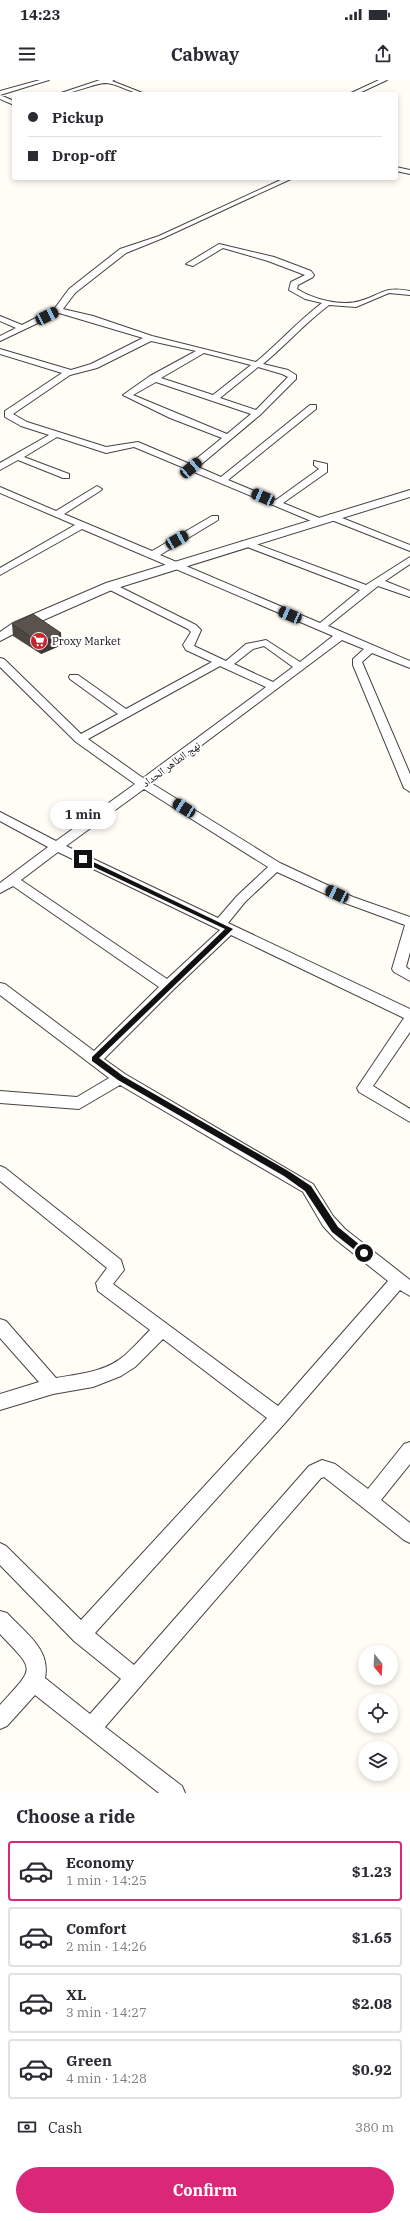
<!DOCTYPE html>
<meta charset="utf-8">
<style>
:root{--surface:#fff;--page:#f7f7f7;--text:#2b2b33;--muted:#7c7c81;--line:#e1e1e2;--accent:#db2777}
body{margin:0;font-family:"IBM Plex Serif","Noto Naskh Arabic",serif;background:var(--page);color:var(--text);height:100vh;display:flex;flex-direction:column;font-size:15px;white-space:nowrap}
*{box-sizing:border-box;margin:0}
p{font-size:13px;color:var(--muted)}
.icon{flex:none;width:22px;height:22px;fill:none;stroke:currentColor;stroke-width:2;stroke-linecap:round;stroke-linejoin:round}
.map{position:relative;height:1713px;overflow:hidden}
.drawer{display:flex;flex-direction:column;background:var(--surface);flex:1}
.drawer>*{flex:none}
.top-card{position:absolute;left:12px;top:12px;width:386px;height:88px;border-radius:4px;box-shadow:0 2px 6px #0003;display:grid;align-content:center;height:88px;padding:0 16px;background:var(--surface)}
.needle{width:26px;rotate:162deg}
.tools{position:absolute;left:358px;top:1565px;display:grid;gap:8px}
.tools a{display:grid;place-items:center;width:40px;height:40px;border-radius:50%;background:var(--surface);box-shadow:0 2px 6px #0003;font-size:20px}
.end{position:absolute;width:18px;height:18px;margin:-9px;border:5px solid #111;background:#fff;box-shadow:0 0 0 2px #fff}
.from{border-radius:50%}
.bubble{position:absolute;height:28px;border-radius:14px;background:var(--surface);box-shadow:0 2px 6px #0003;font-size:13px;font-weight:700;line-height:28px;text-align:center}
.car{position:absolute;width:12px;height:24px;margin:-12px -6px;border-radius:5px;box-shadow:0 0 3px 1px #0007;background:linear-gradient(#222 24%,#8ab4d8 0 40%,#222 0 76%,#8ab4d8 0 86%,#222 0)}
.top-card b{display:flex;align-items:center;gap:14px;height:38px;font-size:15px}
.top-card b+b{border-top:1px solid var(--line)}
.top-card i{width:10px;height:10px;background:var(--text)}
ul{padding:0;list-style:none}
li{display:flex;align-items:center;gap:12px;height:60px;margin:0 8px 6px;padding:0 8px;border:2px solid var(--line);border-radius:4px}
li div{flex:1}
li b{display:block;font-size:15px}
li em{font-style:normal;font-weight:700}
li.active{border-color:var(--accent)}
li>.icon{width:36px;height:36px;stroke-width:1.5}
h2{padding:0 16px;font-size:18px;line-height:48px}
.pay{display:flex;align-items:center;gap:10px;height:44px;padding:0 16px;font-size:15px}
.pay p{margin-inline-start:auto}
.button{display:flex;gap:8px;margin-top:auto;padding:8px 16px}
.button a{flex:1;height:46px;border-radius:24px;background:var(--accent);color:#fff;font-size:16px;font-weight:700;line-height:46px;text-align:center}
.status{display:flex;justify-content:space-between;align-items:center;height:28px;padding:0 20px;background:var(--surface);direction:ltr}
.status svg{height:11px;fill:currentColor}
header{display:flex;justify-content:space-between;align-items:center;height:52px;padding:0 16px;background:var(--surface);font-size:18px;font-weight:700}
.map>svg:first-child{display:block}
</style>
<div class="status"><b>14:23</b><svg viewBox="0 0 49 12"><path d="M0 12V9h3v3zM5 12V6h3v6zM10 12V3h3v9zM15 12V0h3v12zM26 1h20v11H26zM47 4h2v5h-2z"/></svg></div>
<header><svg class="icon" aria-label="menu" viewBox="0 0 24 24"><path d="M4 6h16M4 12h16M4 18h16"/></svg>Cabway<svg class="icon" aria-label="share" viewBox="0 0 24 24"><path d="M12 15V3M7 8l5-5 5 5M5 13v7h14v-7"/></svg></header>
<div class="map">
<svg width="410" height="1713" viewBox="0 0 410 1713">
<rect width="100%" height="100%" fill="#fffdf5"/>
<g fill="none" stroke-linecap="round" stroke-linejoin="round">
<g stroke="#444" stroke-width="2">
<path id="minor" d="M40,0H49L0,15V11Z
M100,0H114L112,1L145,14C131,14 120,4 106,3C94,3 74,14 58,14Z
M379,0H387L357,14H349Z
M0,15L14,21V25L0,19Z
M396,87L410,90V94L396,91Z
M285,98H293L163,158L126,173L75,213L63,229L93,236L152,256L256,282C279,263 298,241 322,223L305,219L289,210L291,202L305,195L268,181L223,168L193,186L186,184L219,164L274,177L311,191L314,195L313,197L298,205L297,209C313,219 341,227 360,221C383,214 383,206 410,211V215L389,213L356,227L329,225C305,243 286,265 263,284L288,290L296,295V299L260,335L198,387L221,397L310,325H316V329L228,400L276,420L319,389L314,385V381L327,384V392L283,423L322,439V443H316L134,367L106,373L57,357L24,377L69,394V398H63L18,380L0,390V383L49,355L21,346L5,337V331L62,293L0,274V269L71,290L91,284L143,258L59,233L0,261V256L16,248L0,241V236L22,245L55,228L69,209L120,169L159,156ZM151,261L196,271L150,296L123,315L170,338L222,358L190,384L138,362L106,367L27,342L13,334L70,295L97,288ZM204,273L251,285L213,315L161,298ZM258,287L282,294L288,297L256,330L220,318ZM156,302L251,334L227,354L133,315Z
M97,406L102,409L100,411L64,434L152,471L212,436H218V440L160,475L320,543L360,510L242,465V461H248L366,505L410,477V484L385,501L410,511V517L378,506L328,546L410,581V588L372,573L362,582L410,694V712L404,708L353,585V579L364,569L342,560L151,703L280,783L353,817L410,837V872L406,887L410,890V901L394,892L392,889L405,845L345,823L277,792L245,822L228,843L410,929V952L373,1006L410,1029V1042L359,1012L357,1008L404,938L231,855L173,910L104,979L125,994L313,1104L333,1136L345,1149L410,1200V1216L400,1210L285,1343L95,1553L134,1585L309,1386L322,1380L335,1384L368,1409L404,1364L410,1362V1384L381,1420L410,1443V1463L404,1460L324,1397L321,1398L105,1647L182,1706L185,1713H159L35,1615L7,1646L0,1649V1625C35,1586 36,1592 0,1554V1531L7,1533C25,1553 51,1569 45,1598L90,1634L121,1599L74,1561L0,1485V1463L6,1466L81,1540L267,1338L163,1259L135,1287L121,1296L93,1307L53,1314L0,1330V1314L39,1302L0,1258V1239L6,1241L56,1298C79,1294 105,1292 124,1276C133,1268 141,1259 150,1250L98,1211L96,1203L107,1188L0,1101V1086L5,1088L121,1180L124,1190L113,1204L278,1326L388,1201L335,1159L323,1146L303,1112L120,1005L79,1029L0,1023V1011L77,1017L109,998L0,915V903L5,904L94,971L159,907L13,806L0,813V803L48,767L0,741V732L56,761L135,704L76,662L0,587V578L4,579L81,654L118,634L70,599L69,597L70,595H78L126,629L212,582L186,570L183,565L191,552L188,549L106,508V504H114L196,545L201,550L194,566L226,581L246,564L266,560L300,582L333,556L82,449L0,495V488L75,445L0,413V407L56,431ZM264,566L293,587L273,602L234,584L253,569ZM220,586L266,607L143,698L88,659ZM144,709L268,787L237,816L218,838L66,766ZM58,772L220,850L167,899L21,800Z
M332,434L410,465V471L329,439V435Z"/>
</g>
<g stroke="#444" stroke-width="2">
<path id="tertiary" d="M410,410V417L114,509L23,549L0,561V552L13,543L106,503Z"/>
</g>
<use href="#minor" fill="#fff" fill-rule="evenodd"/>
<use href="#tertiary" fill="#fff" fill-rule="evenodd"/>
</g>
<path fill="#4d4742" d="M12,544L62,565L41,574L13,556Z"/>
<path fill="#3f3936" d="M61,553L62,565L41,574L40,563Z"/>
<path fill="#5a524d" stroke="#3f3936" d="M33,534L61,553L40,563L12,544Z"/>
<path fill="#111" d="M81,778H85L233,849L99,978L123,996L290,1092L311,1106L338,1147L366,1170V1175H361L332,1152L305,1111L284,1096L118,1000L92,981V977L225,849L81,781Z"/>
<defs>
<g id="supermarket-disc" transform="scale(0.9)"><circle r="9.5" fill="#c4262e" stroke="#fff"/><path d="M-6-5.5h2.5l.6 2H6L4.5 2H-2.5L-4.4-4H-6ZM-1.5 3.2a1.3 1.3 0 1 0 .1 0ZM3 3.2a1.3 1.3 0 1 0 .1 0Z" fill="#fff"/></g>
</defs>
<g fill-rule="evenodd">
<use href="#supermarket-disc" x="39" y="561"/>
</g>
<g text-anchor="middle" dominant-baseline="central" stroke-width="4" stroke-linejoin="round" paint-order="stroke">
<g font-size="11" fill="#111" stroke="#fff" text-anchor="start">
<text x="52" y="561">Proxy Market</text>
</g>
<g font-size="11" fill="#111" stroke="#fff">
<text transform="translate(171 684) rotate(-36)">نهج الطاهر الحداد</text>
</g>
</g>
</svg>
<div class="tools">
<a><svg class="needle" viewBox="-14 -14 28 28"><path d="M0-13l5 13h-10z" fill="#e53935"/><path d="M0 13l5-13h-10z" fill="#7c7c81"/></svg></a>
<a><svg class="icon" aria-label="locate" viewBox="0 0 24 24"><circle cx="12" cy="12" r="6"/><path d="M12 2v4M12 18v4M2 12h4M18 12h4"/></svg></a>
<a><svg class="icon" aria-label="layers" viewBox="0 0 24 24"><path d="M12 4l9 5-9 5-9-5zM3 14l9 5 9-5"/></svg></a>
</div>
<i class="end from" style="left:364px;top:1173px"></i>
<i class="end" style="left:83px;top:779px"></i>
<div class="bubble" style="left:50px;top:721px;width:66px">1 min</div>
<i class="car" style="left:47px;top:236px;rotate:64deg"></i>
<i class="car" style="left:191px;top:388px;rotate:50deg"></i>
<i class="car" style="left:263px;top:417px;rotate:293deg"></i>
<i class="car" style="left:177px;top:460px;rotate:60deg"></i>
<i class="car" style="left:290px;top:535px;rotate:293deg"></i>
<i class="car" style="left:184px;top:728px;rotate:302deg"></i>
<i class="car" style="left:337px;top:814px;rotate:295deg"></i>
<div class="top-card">
<b><i class="from"></i>Pickup</b>
<b><i></i>Drop-off</b>
</div>
</div>
<section class="drawer">
<h2>Choose a ride</h2>
<ul>
<li class="active"><svg class="icon" aria-label="car" viewBox="0 0 24 24"><path d="M5 17H2v-5l4-1 3-4h7l3 4 3 1v5h-3M9 17h6M6 11h13"/><circle cx="7" cy="17" r="2"/><circle cx="17" cy="17" r="2"/></svg><div><b>Economy</b><p>1 min · 14:25</p></div><em>$1.23</em></li>
<li><svg class="icon" aria-label="car" viewBox="0 0 24 24"><path d="M5 17H2v-5l4-1 3-4h7l3 4 3 1v5h-3M9 17h6M6 11h13"/><circle cx="7" cy="17" r="2"/><circle cx="17" cy="17" r="2"/></svg><div><b>Comfort</b><p>2 min · 14:26</p></div><em>$1.65</em></li>
<li><svg class="icon" aria-label="car" viewBox="0 0 24 24"><path d="M5 17H2v-5l4-1 3-4h7l3 4 3 1v5h-3M9 17h6M6 11h13"/><circle cx="7" cy="17" r="2"/><circle cx="17" cy="17" r="2"/></svg><div><b>XL</b><p>3 min · 14:27</p></div><em>$2.08</em></li>
<li><svg class="icon" aria-label="car" viewBox="0 0 24 24"><path d="M5 17H2v-5l4-1 3-4h7l3 4 3 1v5h-3M9 17h6M6 11h13"/><circle cx="7" cy="17" r="2"/><circle cx="17" cy="17" r="2"/></svg><div><b>Green</b><p>4 min · 14:28</p></div><em>$0.92</em></li>
</ul>
<div class="pay"><svg class="icon" aria-label="cash" viewBox="0 0 24 24"><path d="M3 7h18v10H3z"/><circle cx="12" cy="12" r="2"/></svg>Cash<p>380 m</p></div>
<div class="button"><a>Confirm</a></div>
</section>
